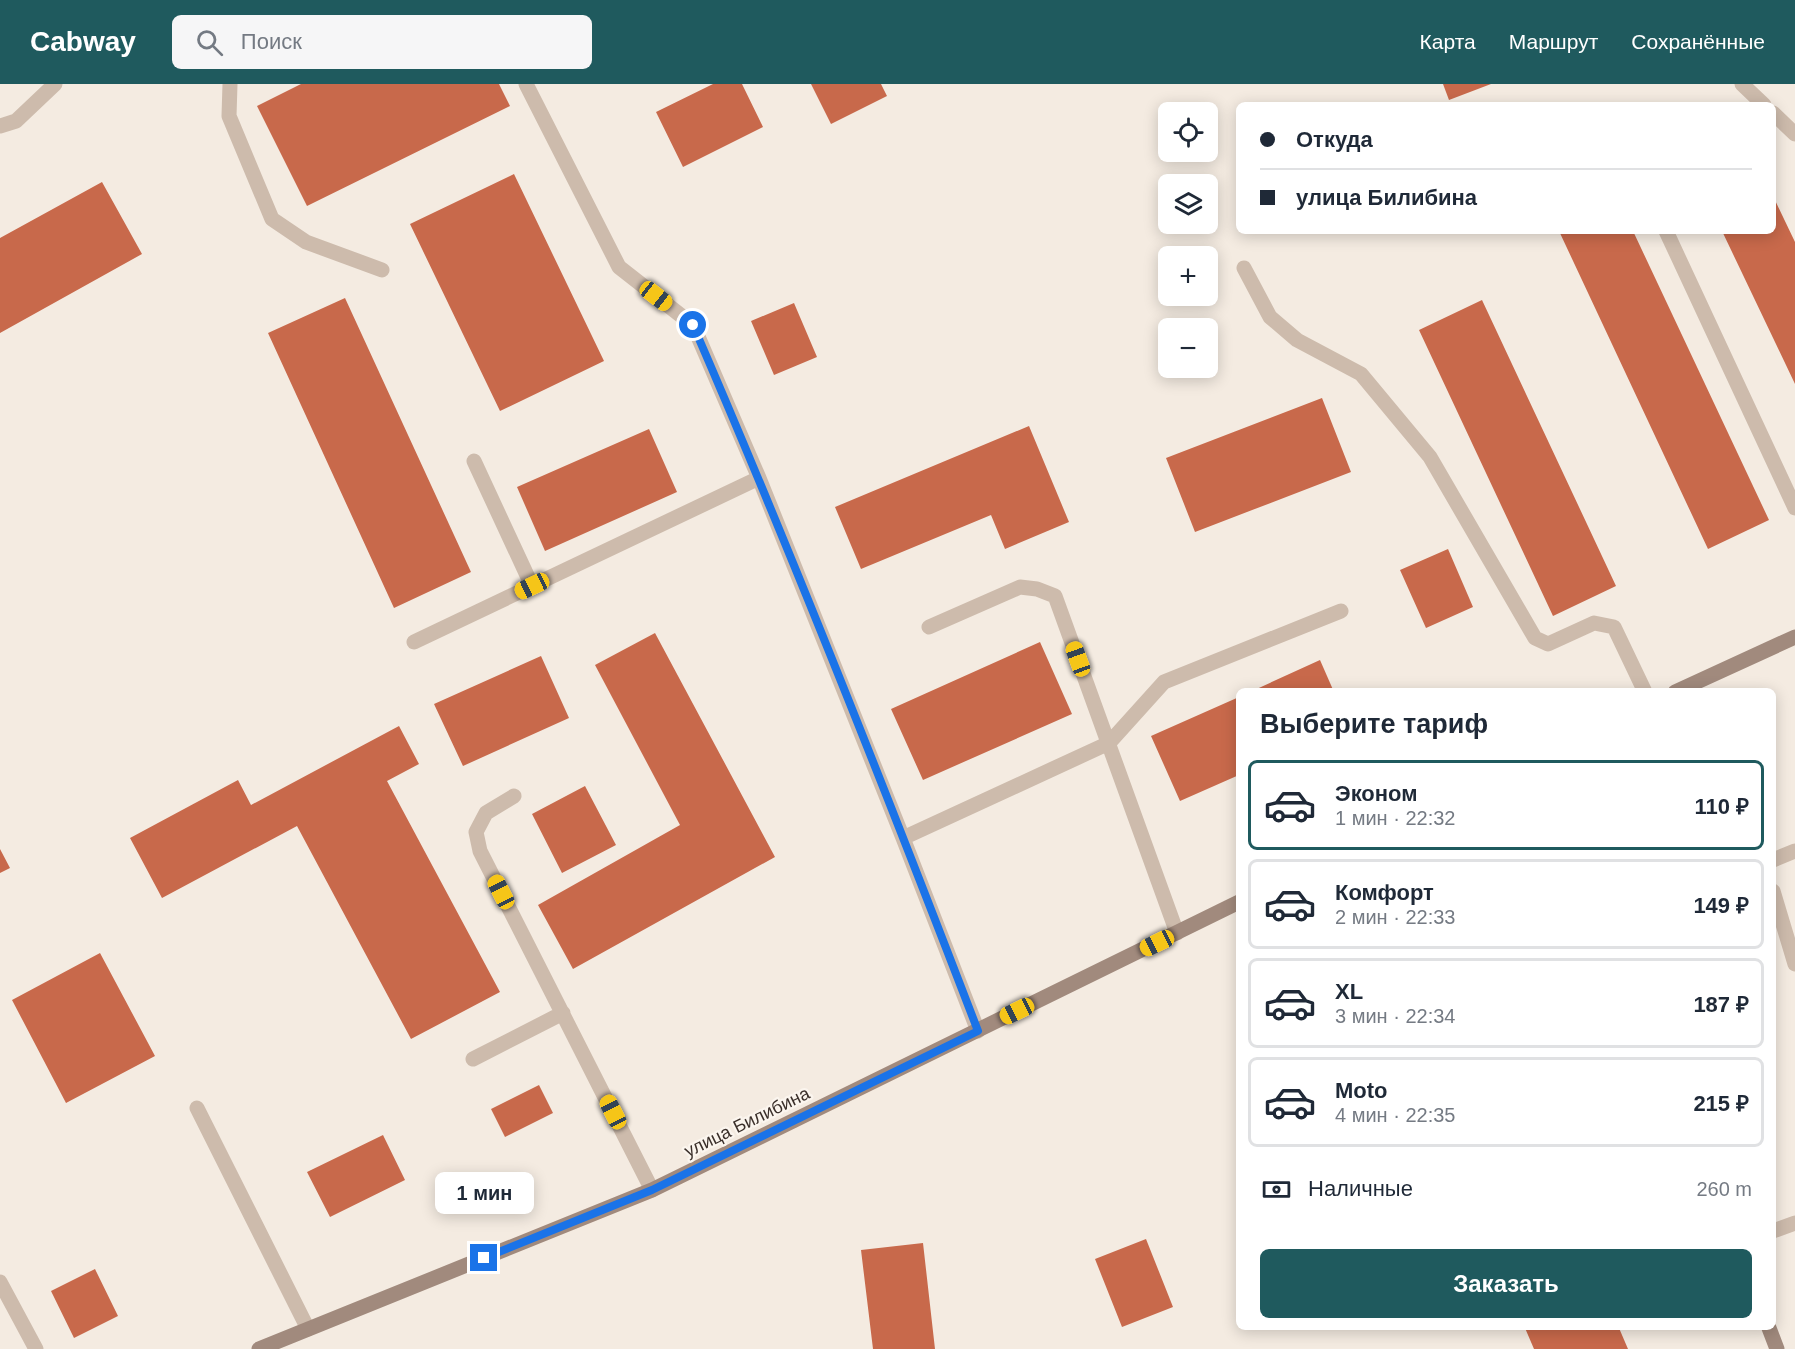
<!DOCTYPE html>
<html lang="ru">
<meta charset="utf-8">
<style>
:root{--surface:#fff;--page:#f6f6f7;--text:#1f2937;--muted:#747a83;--line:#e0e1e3;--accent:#1f5a5e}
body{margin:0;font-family:Helvetica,sans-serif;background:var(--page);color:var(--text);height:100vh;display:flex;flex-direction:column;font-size:22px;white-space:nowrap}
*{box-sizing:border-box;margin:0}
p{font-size:20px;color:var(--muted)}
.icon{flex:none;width:33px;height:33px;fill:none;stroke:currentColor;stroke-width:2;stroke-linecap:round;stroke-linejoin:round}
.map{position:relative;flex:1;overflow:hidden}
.side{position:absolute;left:1236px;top:604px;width:540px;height:642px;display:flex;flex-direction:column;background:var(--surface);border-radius:9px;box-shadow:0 3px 15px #0003}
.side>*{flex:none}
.banner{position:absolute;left:1236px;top:18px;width:540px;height:132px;border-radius:9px;box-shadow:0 3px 15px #0003;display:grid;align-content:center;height:132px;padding:0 24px;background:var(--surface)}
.tools{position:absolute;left:1158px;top:18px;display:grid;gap:12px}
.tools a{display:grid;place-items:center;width:60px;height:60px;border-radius:9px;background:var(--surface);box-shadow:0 3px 15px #0003;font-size:30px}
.end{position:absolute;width:27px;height:27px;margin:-14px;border:8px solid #1a73e8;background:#fff;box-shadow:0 0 0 3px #fff}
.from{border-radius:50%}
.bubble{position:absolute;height:42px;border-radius:9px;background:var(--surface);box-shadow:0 3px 15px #0003;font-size:20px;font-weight:700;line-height:42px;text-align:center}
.car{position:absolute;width:18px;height:36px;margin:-18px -9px;border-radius:8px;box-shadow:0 0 4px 2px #0007;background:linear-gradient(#f5c518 24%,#345 0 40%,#f5c518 0 76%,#345 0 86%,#f5c518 0)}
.banner b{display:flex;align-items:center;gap:21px;height:57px;font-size:22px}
.banner b+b{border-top:2px solid var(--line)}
.banner i{width:15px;height:15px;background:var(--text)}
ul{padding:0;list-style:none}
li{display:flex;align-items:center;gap:18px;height:90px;margin:0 12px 9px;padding:0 12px;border:3px solid var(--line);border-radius:9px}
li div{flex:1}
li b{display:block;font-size:22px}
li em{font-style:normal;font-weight:700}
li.selected{border-color:var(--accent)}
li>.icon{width:54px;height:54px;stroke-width:1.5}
h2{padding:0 24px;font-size:27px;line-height:72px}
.pay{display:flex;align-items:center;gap:15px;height:66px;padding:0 24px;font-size:22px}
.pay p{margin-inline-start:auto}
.cta{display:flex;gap:12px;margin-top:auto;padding:12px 24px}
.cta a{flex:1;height:69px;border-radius:9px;background:var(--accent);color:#fff;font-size:24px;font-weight:700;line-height:69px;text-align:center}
header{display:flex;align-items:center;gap:36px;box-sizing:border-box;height:84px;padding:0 30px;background:var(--accent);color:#fff}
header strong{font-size:28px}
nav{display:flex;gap:33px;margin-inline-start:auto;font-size:21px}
.search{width:420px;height:54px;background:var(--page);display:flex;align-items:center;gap:15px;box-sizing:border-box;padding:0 21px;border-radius:9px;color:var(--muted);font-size:22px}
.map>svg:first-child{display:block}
</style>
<header>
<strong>Cabway</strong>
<div class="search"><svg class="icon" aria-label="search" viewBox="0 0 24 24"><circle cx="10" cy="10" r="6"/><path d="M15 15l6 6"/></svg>Поиск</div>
<nav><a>Карта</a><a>Маршрут</a><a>Сохранённые</a></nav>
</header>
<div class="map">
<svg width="1795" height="1265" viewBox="0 0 1795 1265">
<rect width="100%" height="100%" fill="#f4ebe1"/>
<path fill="#c8694b" d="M301,0H499L510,22L307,122L257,22Z
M713,0H742L763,43L683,83L656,28Z
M811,0H881L887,12L831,40Z
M1443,0H1491L1449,16Z
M514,90L604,277L500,327L410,140Z
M102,98L142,170L0,249V154Z
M1773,112L1795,158V300L1722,147H1773Z
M1559,147H1633L1769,436L1708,465Z
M345,214L471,488L394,524L268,249Z
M1482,216L1616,502L1553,532L1419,246Z
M794,219L817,273L774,291L751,237Z
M1322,314L1351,388L1195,448L1166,374Z
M1029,342L1069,438L1005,465L991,431L861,485L835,423Z
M649,345L677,408L545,467L517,403Z
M1448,465L1473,523L1426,544L1400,486Z
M655,549L775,773L573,885L538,821L680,741L595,581Z
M1040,558L1072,630L923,696L891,625Z
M541,572L569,634L463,682L434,620Z
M1320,576L1334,608H1250Z
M1239,613V691L1180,717L1151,652Z
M399,642L419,680L387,697L500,908L411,955L297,742L162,814L130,754L238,696L251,721Z
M585,702L616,761L562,789L532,730Z
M0,765L10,784L0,789Z
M100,869L155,972L66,1019L12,916Z
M539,1001L553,1029L505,1053L491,1025Z
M383,1051L405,1096L330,1133L307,1088Z
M1146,1155L1173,1223L1122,1243L1095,1175Z
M923,1159L935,1265H873L861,1166Z
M95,1185L118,1232L74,1254L51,1207Z
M1525,1244H1619L1628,1265H1534Z"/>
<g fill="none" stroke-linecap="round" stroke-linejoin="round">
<path stroke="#cdbbac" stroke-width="15" d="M230,0L229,32L272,135L306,158L382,186
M526,0L619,183L693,241L759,394L903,754L978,947
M1742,0L1764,21
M1773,29L1795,50
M0,42L16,37L55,0
M1666,147L1795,424
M1244,184L1270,233L1297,256L1361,290L1430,373L1535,554L1548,560L1594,539L1614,543L1645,608
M474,377L532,502
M929,543L1020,503L1037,505L1055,512L1177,849
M414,558L759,394
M514,712L486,729L476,748L480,767L652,1106
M903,754L1109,659L1164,598L1341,527
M1773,776L1795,767
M1773,807L1795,880
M473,975L563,929
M197,1024L308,1245
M1773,1147L1795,1139
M0,1198L36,1265"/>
<path stroke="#a18a7d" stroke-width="15" d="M1675,608L1795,553
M1769,1244L1777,1265
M259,1265L652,1106L1239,818"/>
</g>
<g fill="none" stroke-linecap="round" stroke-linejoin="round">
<path stroke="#1a73e8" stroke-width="8" d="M484,1174L652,1106L978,947C887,710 794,474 693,241"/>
</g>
<g text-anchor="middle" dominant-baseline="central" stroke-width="4.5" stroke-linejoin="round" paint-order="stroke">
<g font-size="18" fill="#3b302b" stroke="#fbf5ee">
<text transform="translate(747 1038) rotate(-26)">улица Билибина</text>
</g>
</g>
</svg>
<div class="tools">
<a><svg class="icon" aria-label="locate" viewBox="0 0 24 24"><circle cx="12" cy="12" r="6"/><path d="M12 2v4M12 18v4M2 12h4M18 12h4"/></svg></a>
<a><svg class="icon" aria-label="layers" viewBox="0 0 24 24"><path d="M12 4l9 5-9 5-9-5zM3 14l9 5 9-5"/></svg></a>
<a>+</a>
<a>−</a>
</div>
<i class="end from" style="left:693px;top:241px"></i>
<i class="end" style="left:484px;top:1174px"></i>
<div class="bubble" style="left:435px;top:1088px;width:99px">1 мин</div>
<i class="car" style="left:656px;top:212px;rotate:128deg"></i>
<i class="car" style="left:532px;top:502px;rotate:245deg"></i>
<i class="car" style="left:1078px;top:575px;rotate:340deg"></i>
<i class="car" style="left:501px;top:808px;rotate:333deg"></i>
<i class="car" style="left:1157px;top:859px;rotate:244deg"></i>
<i class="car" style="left:1017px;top:927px;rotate:244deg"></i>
<i class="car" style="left:613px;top:1028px;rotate:333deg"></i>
<div class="banner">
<b><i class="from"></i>Откуда</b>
<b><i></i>улица Билибина</b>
</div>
<section class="side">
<h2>Выберите тариф</h2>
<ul>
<li class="selected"><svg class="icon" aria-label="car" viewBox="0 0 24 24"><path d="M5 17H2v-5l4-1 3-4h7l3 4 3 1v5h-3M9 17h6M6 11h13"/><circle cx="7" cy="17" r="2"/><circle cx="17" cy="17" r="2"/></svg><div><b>Эконом</b><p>1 мин · 22:32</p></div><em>110 ₽</em></li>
<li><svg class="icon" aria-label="car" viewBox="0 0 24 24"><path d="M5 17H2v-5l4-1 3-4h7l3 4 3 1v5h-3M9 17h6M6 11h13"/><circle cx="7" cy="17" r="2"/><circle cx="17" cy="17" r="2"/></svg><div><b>Комфорт</b><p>2 мин · 22:33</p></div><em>149 ₽</em></li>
<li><svg class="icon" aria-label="car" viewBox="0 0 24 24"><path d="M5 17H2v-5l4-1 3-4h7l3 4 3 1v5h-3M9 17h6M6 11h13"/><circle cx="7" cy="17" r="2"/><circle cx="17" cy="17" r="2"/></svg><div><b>XL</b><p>3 мин · 22:34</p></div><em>187 ₽</em></li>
<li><svg class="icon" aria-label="car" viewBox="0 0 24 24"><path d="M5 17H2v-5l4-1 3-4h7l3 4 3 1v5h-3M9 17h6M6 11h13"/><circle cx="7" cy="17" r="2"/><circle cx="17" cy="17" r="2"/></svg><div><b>Moto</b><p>4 мин · 22:35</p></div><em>215 ₽</em></li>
</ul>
<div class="pay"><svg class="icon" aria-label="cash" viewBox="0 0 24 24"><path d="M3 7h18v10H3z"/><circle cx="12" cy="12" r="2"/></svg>Наличные<p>260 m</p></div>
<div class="cta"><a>Заказать</a></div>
</section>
</div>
